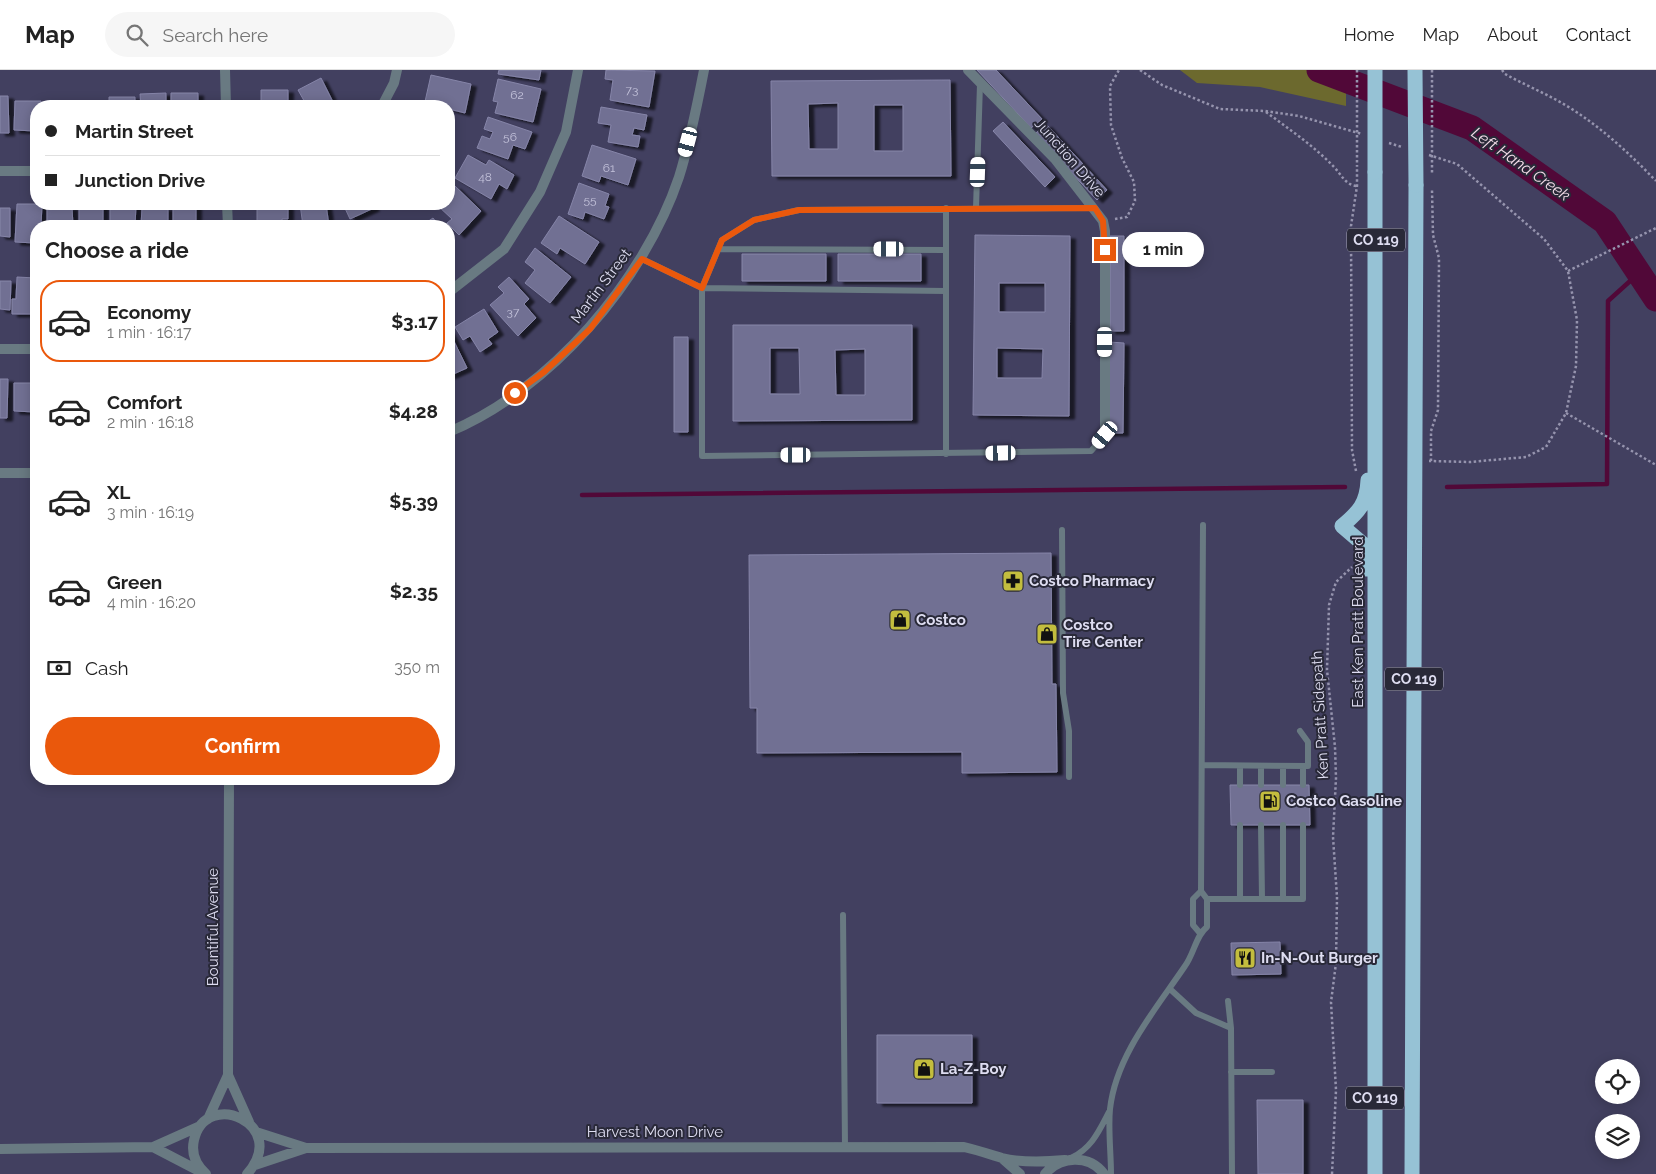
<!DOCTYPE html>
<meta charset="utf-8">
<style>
:root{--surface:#fff;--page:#f6f6f6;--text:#222;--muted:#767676;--line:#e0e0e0;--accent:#ea580c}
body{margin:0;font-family:Raleway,sans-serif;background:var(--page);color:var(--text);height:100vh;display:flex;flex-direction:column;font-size:19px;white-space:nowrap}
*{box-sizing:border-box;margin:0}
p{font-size:16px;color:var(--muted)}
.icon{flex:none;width:28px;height:28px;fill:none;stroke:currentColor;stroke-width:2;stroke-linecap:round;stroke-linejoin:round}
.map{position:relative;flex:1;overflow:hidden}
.side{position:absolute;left:30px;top:150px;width:425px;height:565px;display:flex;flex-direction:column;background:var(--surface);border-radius:20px;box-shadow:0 2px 12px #0003}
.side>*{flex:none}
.top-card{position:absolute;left:30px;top:30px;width:425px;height:110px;border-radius:20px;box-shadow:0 2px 12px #0003;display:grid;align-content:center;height:110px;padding:0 15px;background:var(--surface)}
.controls{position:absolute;left:1595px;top:989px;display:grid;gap:10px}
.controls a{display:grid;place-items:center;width:45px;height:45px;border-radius:50%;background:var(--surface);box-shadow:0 2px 12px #0003;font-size:25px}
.end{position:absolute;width:22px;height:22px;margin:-11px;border:6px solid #ea580c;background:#fff;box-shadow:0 0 0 2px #fff}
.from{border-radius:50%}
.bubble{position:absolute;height:35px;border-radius:18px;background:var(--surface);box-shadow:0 2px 12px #0003;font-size:16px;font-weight:700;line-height:35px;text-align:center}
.car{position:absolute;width:15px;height:30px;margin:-15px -8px;border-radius:6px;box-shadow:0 0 4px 1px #0007;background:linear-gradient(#fff 24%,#345 0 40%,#fff 0 76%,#345 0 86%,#fff 0)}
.top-card b{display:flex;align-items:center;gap:18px;height:48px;font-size:19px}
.top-card b+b{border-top:1px solid var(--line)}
.top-card i{width:12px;height:12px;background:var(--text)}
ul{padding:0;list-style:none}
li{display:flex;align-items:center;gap:15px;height:82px;margin:0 10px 8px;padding:0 5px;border:2px solid transparent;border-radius:20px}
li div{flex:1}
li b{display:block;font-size:19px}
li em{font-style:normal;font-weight:700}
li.on{border-color:var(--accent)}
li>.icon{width:45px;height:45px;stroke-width:1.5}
h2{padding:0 15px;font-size:22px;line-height:60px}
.pay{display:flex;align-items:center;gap:12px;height:55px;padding:0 15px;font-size:19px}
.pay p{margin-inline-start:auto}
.button{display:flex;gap:10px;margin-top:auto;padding:10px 15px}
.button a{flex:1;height:58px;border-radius:30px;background:var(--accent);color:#fff;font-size:20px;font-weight:700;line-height:58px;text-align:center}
header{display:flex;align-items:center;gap:30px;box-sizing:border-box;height:70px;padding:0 25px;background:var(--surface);border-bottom:1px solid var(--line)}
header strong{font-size:24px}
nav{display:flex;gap:28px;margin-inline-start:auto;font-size:18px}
.search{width:350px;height:45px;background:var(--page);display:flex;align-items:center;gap:12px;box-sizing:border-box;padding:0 18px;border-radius:28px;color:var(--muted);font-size:19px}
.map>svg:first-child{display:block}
</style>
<header>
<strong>Map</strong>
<div class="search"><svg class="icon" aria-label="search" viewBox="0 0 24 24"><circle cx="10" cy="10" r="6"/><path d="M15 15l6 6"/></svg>Search here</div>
<nav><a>Home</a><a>Map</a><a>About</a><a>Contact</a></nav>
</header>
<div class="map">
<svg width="1656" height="1104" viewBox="0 0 1656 1104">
<defs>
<filter id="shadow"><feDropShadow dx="5.5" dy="3" stdDeviation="1" flood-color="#0009"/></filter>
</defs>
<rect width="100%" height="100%" fill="#424060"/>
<path fill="#6c692e" d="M1180,0H1346V36L1260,17L1197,13Z"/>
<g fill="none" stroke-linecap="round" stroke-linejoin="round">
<path stroke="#510838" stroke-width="4.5" d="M1447,417L1607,414L1608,231L1639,203
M582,425L1345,417"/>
<path stroke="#510838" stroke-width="25" d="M1319,0L1472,58L1605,152L1656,229"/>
</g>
<path fill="#717093" stroke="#8685a9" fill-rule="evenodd" filter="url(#shadow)" d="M499,0H541L539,10L498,4Z
M606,0L655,1L649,37L610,30L613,10L605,9Z
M977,0H996L1042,49L1031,58Z
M431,5L471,14L465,43L449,39V36H424Z
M321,8L335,36H307L298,20Z
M498,9L541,19L533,52L495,43L498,32L493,31Z
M950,10L951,106H772L771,11ZM838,33V79H809L808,34ZM874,35H903V81H874Z
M261,20H288V36H261Z
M166,23V36H141L140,24Z
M171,23H198V36H171Z
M0,26H8L9,63H0Z
M109,27H135V36H109Z
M15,31H41V36H36V61L14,60Z
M47,31H70L71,36H47Z
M77,31L103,32V36H77Z
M601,37L647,45L644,60L634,58L632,65L640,66L638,77L608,72L611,55L598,53Z
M488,47L532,62L525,79L513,75L508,89L477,78L482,66L490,69L493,62L484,59Z
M1003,52L1055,107L1045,117L993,61Z
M1046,54L1107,120L1097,130L1035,64Z
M592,75L636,89L628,115L601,106L599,112L582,106Z
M468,85L486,95L489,90L514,105L507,119L499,114L491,129L455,108Z
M579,113L609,124L605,136L609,137L604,149L585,142L583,149L568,144Z
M455,116L481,141L459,165L447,153L452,149L437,135L449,134V123Z
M17,134H42L41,156H36V173L15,172Z
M110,134L136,135L135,156H110Z
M173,134H196V156H173Z
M266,134H288V149H282V156H257V135Z
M300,134H326L329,156H303Z
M343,134H372L374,138L350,149Z
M79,135H103V156H79Z
M72,137L73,156H47V138Z
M0,138H10V167L0,166Z
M142,138H168V156H141Z
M559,146L599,172L585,194L560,178L557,184L541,173Z
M433,148L439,156H421Z
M975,165L1070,166L1069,346L973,345ZM999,213H1045V242H999ZM997,278L1043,279L1042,308H997Z
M1110,166H1124V261H1110Z
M535,178L571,207L550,233L525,213L535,200L525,192Z
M742,184H826V211H742Z
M838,184H921V211H838Z
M17,207L36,208V244H12V229H16Z
M509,207L529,229L524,234L536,248L518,266L490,235L504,223L498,217Z
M0,211H11L10,240L0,239Z
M484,239L498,262L488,269L492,274L480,282L470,266L463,270L455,257Z
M733,255H912V350L733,351ZM770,278H799L800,324H770ZM865,279V325H836L835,280Z
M449,261L467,298L449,306Z
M674,267H688V362H674Z
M1109,272L1124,273L1123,363H1108Z
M0,309H8L7,348H0Z
M14,313H36V342L14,341Z
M1051,483L1052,614H1056L1057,702L962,703V682L757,683V638H750L749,485Z
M1230,715H1309L1310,755H1231Z
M1280,872L1281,904L1232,905L1231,873Z
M877,965H972V1033H877Z
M1257,1030H1303V1104H1258Z"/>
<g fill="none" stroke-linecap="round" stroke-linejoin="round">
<path stroke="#9694ae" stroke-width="2.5" stroke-dasharray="2.5 2.5" stroke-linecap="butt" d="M1140,0L1162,15L1220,39L1265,41L1299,46L1362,64
M1502,0L1505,4C1525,15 1547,24 1567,36C1601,57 1629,83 1656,111
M1266,42C1289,59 1314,76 1334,97C1342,105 1345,115 1357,116
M1389,73L1402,77
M1429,85L1457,94L1544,169L1568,201L1577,250L1576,296L1566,343L1546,377L1526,387L1470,392L1429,391
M1115,149L1127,147L1135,131L1134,112L1122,88L1111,55L1110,16L1119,0
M1568,201L1656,158
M1566,343L1656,395
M1431,391V361L1438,340L1439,188L1433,165L1432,120
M1356,401L1352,380L1351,156L1357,116V96
M1332,1104L1336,1020L1331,932L1336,893L1337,827L1333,767L1336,708L1335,677L1327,600L1329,535L1336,512L1352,497"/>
<path stroke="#697a82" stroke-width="6" d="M946,138V384
M976,138L980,14
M1094,138L799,140L754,150L722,170L702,218V386L1091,381L1105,365
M719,179L946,180
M642,189L702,218L946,221
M1062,460L1063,623L1069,661V707
M1202,695L1308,696V672L1300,661
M1240,696V715
M1261,696V715
M1283,696V715
M1303,696V715
M1240,755V829
M1261,755L1262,829
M1207,829H1303V755
M1283,829V755
M843,845L845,1077
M1199,862L1193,855V829L1201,821
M1170,919L1196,943L1231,958L1232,1104
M1228,931L1231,958
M1231,1002H1272
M1071,1088C1092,1078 1099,1061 1109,1042
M1111,1104C1111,1083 1108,1060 1110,1039C1116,985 1156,939 1185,896C1194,884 1196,865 1207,857V829L1201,821L1203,455"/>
<path stroke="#697a82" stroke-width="10" d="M225,0L226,36
M968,0L1055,89L1103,151L1105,161V365
M382,36L394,13L397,0
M0,101H36
M227,134L228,156
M449,222L504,179L540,122L566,62L578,0
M0,279H36
M449,362C550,320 644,211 679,107C690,72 697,36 704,0
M0,403H36
M229,709L228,1005L249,1052
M208,1049L228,1005
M200,1056L153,1077L201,1102
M256,1062L306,1078L964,1077C977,1080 989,1084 1002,1088C1022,1093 1044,1092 1065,1090
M0,1079L153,1077
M1003,1089L1020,1104
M255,1095L306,1078
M206,1104C196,1095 191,1083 194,1070C206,1017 291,1055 247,1104
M1045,1104C1060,1086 1089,1084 1104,1104"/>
<path stroke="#96c2d5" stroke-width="15" d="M1375,102V1104
M1366,499L1363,474L1342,456C1359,442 1367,433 1368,410
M1412,1104L1416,115"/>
<path stroke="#9694ae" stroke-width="2.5" stroke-dasharray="2.5 2.5" stroke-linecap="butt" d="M1357,0V96
M1432,0V104"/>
<path stroke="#96c2d5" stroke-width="15" d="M1415,0L1416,115
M1375,102V0"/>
</g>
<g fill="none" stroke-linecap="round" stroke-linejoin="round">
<path stroke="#ea580c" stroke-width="6" d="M515,323L544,302L590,259L642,189L702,218L722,170L754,150L799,140L1095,138L1103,151L1105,180"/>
</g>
<defs>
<g id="pharmacy-square" transform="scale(1.125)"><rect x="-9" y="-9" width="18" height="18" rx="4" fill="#c3bd3e" stroke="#292938"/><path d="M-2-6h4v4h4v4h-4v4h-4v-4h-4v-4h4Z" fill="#111"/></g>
<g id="shop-square" transform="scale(1.125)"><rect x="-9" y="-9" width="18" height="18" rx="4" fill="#c3bd3e" stroke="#292938"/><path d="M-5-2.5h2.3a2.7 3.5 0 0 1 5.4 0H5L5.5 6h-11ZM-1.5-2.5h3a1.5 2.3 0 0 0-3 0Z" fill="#111"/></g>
<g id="fuel-square" transform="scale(1.125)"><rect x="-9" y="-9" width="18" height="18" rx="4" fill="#c3bd3e" stroke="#292938"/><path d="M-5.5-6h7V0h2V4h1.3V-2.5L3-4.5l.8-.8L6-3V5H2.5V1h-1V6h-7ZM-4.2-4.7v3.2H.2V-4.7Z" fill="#111"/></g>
<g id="restaurant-square" transform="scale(1.125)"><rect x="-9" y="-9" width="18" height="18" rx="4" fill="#c3bd3e" stroke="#292938"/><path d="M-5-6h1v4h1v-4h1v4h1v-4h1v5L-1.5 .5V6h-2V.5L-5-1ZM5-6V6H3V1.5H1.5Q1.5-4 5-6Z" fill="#111"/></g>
</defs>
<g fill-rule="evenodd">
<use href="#pharmacy-square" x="1013" y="511"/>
<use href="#shop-square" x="900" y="550"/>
<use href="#shop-square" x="1047" y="564"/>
<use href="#fuel-square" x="1270" y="731"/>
<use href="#restaurant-square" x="1245" y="888"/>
<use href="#shop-square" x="924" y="999"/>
</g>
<g text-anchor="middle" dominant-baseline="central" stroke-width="4" stroke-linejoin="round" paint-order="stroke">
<g font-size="12" fill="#c3c2da">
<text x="632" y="20">73</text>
<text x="517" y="25">62</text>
<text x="510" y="67">56</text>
<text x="609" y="98">61</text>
<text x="485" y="107">48</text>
<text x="590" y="130">55</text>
<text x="513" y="242">37</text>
</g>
<g fill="#292938" stroke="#a8a7ba" stroke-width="1">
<rect x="1347" y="158.5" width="58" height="23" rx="4"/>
<rect x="1385" y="597.5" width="58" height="23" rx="4"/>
<rect x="1346" y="1016.5" width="58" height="23" rx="4"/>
</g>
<g font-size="14" font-weight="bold" fill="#deddf1">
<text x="1376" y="170">CO 119</text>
<text x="1414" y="609">CO 119</text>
<text x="1375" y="1028">CO 119</text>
</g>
<g font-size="15" fill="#deddf1" stroke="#292938">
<text transform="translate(1070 88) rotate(49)">Junction Drive</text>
<text transform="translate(601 216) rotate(-53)">Martin Street</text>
<text transform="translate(1358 552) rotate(-90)">East Ken Pratt Boulevard</text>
<text transform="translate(1320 645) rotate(-93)">Ken Pratt Sidepath</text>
<text transform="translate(213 857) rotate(-90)">Bountiful Avenue</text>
<text x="655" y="1062">Harvest Moon Drive</text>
</g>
<g font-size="15" font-weight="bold" fill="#deddf1" stroke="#292938" text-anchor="start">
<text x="1029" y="511">Costco Pharmacy</text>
<text x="916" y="550">Costco</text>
<text x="1063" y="555">Costco<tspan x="1063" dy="17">Tire Center</tspan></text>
<text x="1286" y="731">Costco Gasoline</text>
<text x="1261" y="888">In-N-Out Burger</text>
<text x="940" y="999">La-Z-Boy</text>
</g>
<g font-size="16" font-style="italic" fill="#f3dce8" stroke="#292938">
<text transform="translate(1521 94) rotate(35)">Left Hand Creek</text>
</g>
</g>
</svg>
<div class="controls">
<a><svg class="icon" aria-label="locate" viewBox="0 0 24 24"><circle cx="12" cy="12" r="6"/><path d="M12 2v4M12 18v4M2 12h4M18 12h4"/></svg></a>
<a><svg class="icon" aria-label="layers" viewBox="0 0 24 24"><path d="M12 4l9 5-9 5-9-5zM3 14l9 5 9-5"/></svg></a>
</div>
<i class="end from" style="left:515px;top:323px"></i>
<i class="end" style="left:1105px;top:180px"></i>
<div class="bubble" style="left:1122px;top:162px;width:82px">1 min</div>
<i class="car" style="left:688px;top:72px;rotate:195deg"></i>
<i class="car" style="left:978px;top:102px;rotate:2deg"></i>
<i class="car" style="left:889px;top:179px;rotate:270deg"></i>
<i class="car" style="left:1105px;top:272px;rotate:180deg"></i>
<i class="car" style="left:1105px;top:365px;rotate:220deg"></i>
<i class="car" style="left:1001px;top:383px;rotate:269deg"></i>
<i class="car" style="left:796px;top:385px;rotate:270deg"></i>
<div class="top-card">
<b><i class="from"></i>Martin Street</b>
<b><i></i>Junction Drive</b>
</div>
<section class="side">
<h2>Choose a ride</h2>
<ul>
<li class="on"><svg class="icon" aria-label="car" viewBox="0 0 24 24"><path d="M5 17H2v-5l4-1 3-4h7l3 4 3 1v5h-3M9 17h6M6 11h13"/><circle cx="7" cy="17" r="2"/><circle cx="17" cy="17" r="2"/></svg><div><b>Economy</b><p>1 min · 16:17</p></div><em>$3.17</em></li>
<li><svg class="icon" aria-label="car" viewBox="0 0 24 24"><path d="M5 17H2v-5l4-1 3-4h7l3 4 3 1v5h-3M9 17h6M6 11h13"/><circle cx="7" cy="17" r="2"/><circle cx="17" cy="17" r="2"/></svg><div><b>Comfort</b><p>2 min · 16:18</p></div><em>$4.28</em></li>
<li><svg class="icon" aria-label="car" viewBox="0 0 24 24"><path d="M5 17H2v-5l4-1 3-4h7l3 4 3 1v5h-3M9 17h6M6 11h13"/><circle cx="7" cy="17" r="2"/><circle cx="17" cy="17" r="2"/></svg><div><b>XL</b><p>3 min · 16:19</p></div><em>$5.39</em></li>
<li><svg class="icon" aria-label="car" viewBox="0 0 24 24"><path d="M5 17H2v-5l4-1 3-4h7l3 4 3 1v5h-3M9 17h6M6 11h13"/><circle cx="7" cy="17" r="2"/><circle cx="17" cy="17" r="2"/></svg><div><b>Green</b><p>4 min · 16:20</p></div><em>$2.35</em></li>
</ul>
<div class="pay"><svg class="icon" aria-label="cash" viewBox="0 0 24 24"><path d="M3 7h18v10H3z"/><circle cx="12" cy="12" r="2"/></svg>Cash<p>350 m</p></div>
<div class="button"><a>Confirm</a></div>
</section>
</div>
